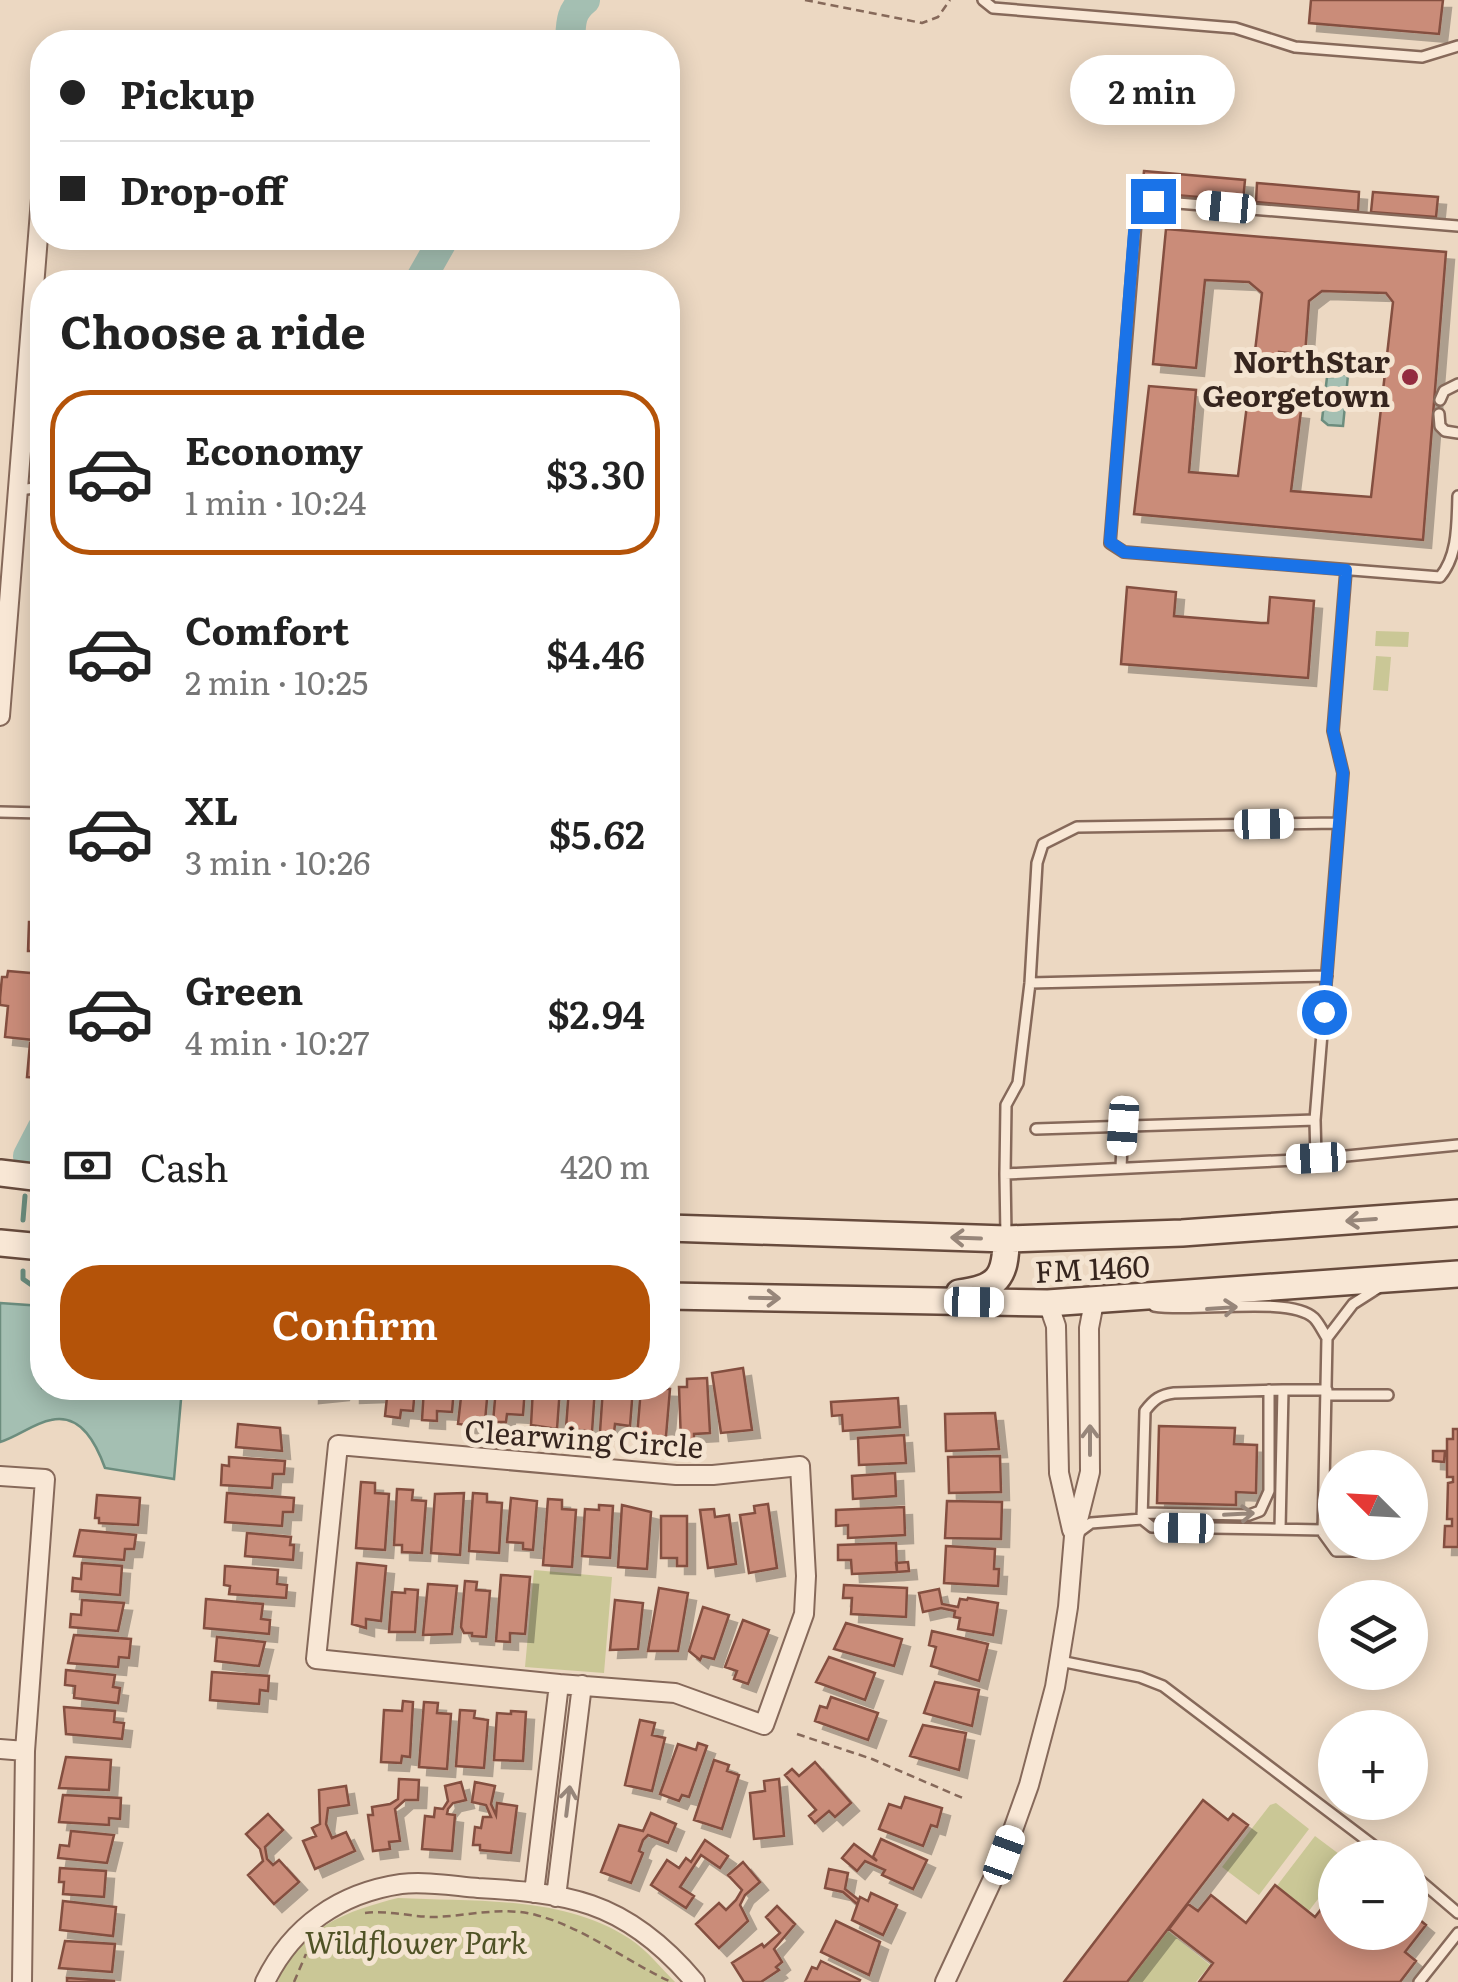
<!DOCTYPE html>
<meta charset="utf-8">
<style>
:root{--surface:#fff;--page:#f6f6f6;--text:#222;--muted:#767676;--line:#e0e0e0;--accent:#b45309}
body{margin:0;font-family:Literata,serif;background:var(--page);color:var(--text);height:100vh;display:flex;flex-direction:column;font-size:38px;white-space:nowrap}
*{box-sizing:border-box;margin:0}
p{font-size:32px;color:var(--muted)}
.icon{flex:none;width:55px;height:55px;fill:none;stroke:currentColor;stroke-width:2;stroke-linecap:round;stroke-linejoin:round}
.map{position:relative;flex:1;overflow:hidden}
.side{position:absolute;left:30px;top:270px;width:650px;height:1130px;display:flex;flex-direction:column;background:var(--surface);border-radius:40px;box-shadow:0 5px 25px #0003}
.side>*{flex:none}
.top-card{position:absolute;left:30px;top:30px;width:650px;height:220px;border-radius:40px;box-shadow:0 5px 25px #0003;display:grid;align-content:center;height:220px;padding:0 30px;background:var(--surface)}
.needle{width:65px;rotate:294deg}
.tools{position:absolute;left:1318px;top:1450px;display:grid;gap:20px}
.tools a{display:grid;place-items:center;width:110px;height:110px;border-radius:50%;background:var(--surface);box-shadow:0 5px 25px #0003;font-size:50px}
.end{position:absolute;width:45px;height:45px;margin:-22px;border:12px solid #1a73e8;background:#fff;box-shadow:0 0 0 5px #fff}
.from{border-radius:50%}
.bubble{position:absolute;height:70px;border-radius:35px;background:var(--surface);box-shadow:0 5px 25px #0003;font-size:32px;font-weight:600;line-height:70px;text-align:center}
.car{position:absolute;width:30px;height:60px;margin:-30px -15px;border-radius:12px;box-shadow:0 0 8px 2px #0007;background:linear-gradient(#fff 24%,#345 0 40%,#fff 0 76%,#345 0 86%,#fff 0)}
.top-card b{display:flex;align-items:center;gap:35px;height:95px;font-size:38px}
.top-card b+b{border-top:2px solid var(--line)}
.top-card i{width:25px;height:25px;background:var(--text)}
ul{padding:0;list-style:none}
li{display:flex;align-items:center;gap:30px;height:165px;margin:0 20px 15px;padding:0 10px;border:5px solid transparent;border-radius:40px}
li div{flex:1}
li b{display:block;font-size:38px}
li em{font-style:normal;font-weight:600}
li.current{border-color:var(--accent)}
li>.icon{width:90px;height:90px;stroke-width:1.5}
h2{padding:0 30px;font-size:45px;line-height:120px}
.pay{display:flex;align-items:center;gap:25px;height:110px;padding:0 30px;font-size:38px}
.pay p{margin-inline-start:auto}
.action{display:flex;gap:20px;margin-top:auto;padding:20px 30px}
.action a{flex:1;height:115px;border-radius:40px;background:var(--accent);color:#fff;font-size:40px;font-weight:600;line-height:115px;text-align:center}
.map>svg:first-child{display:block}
</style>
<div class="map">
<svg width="1458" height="1982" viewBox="0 0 1458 1982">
<defs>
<filter id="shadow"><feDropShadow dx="8" dy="8" stdDeviation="0" flood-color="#0004"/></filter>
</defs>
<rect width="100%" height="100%" fill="#ecd8c2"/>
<path fill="#cac796" d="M1376,631L1409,632L1408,647L1375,646Z
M1376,656L1391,657L1388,691L1373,690Z
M534,1570L612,1577L604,1673L525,1667Z
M1276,1803L1309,1829L1259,1895L1222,1867L1270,1805Z
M1315,1836L1343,1857L1335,1858V1877L1308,1912L1276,1887Z
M398,1898C475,1902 563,1895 630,1939C647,1950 661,1968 675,1982H278C296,1929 349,1910 398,1898Z
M1168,1931L1210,1965L1196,1982H1127Z"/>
<path fill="#a4bfb2" stroke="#6c8d7e" stroke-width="2.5" d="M1334,373L1348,375L1343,426L1328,425L1322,420L1327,377H1333Z
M0,1303L42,1306V1388H182L174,1479L105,1468C97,1446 82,1413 51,1420C34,1423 17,1437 0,1442Z"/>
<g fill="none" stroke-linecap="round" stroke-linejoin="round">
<path stroke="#6c8d7e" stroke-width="5" d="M23,1220L25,1196
M23,1271V1279L33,1286V1311"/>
<path stroke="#a4bfb2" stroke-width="30" d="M570,42C571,23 570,12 585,0
M419,282L444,238
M28,1156L42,1129"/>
</g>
<path fill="#ca8c79" stroke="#844f40" stroke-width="2.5" filter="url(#shadow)" d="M1311,0H1443L1439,34L1309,23Z
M1144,171L1245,180L1243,201L1142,192Z
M1257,183L1359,192L1358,211L1256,202Z
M1373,192L1438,197L1436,217L1371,212Z
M1166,229L1446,252L1423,540L1134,514L1149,386L1196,390L1189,472L1238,476L1247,405L1301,411L1291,491L1371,497L1393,302L1386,293L1322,291L1309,301L1305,355L1279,352L1278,361L1259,360V351H1255L1262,293L1249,282L1205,280L1196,368L1153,364Z
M1127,587L1176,592L1174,616L1261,623H1268L1270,597L1314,601L1308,678L1121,664Z
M29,922H37L36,951H28Z
M8,971L42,974L41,1027H35L34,1040L5,1037L8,1006L0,1005V998L2,977H7Z
M30,1043L42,1044V1078L27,1077Z
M743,1368L752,1430L721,1433L712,1373Z
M707,1378L710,1433L694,1434V1441L681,1442L679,1387H687V1379Z
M311,1388H342L341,1392L311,1395Z
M352,1388H378V1394L352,1395Z
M388,1388H415L413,1411L401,1410L400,1418L385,1416Z
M424,1388H454L452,1412L437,1411V1421L422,1420Z
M462,1388H488L485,1421H477L476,1426L458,1424Z
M496,1388H525L523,1415L507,1414L506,1422H493Z
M533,1388H560L557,1429L531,1425Z
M569,1388H595L592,1432L566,1428Z
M603,1388H633L630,1426L615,1424L614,1433L600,1432Z
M641,1388L670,1389L666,1436L637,1437Z
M898,1398L900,1427L843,1431L842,1415L832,1416L831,1402Z
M995,1413L999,1449L946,1451L945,1414Z
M238,1424L280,1428L282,1451L236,1447Z
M1159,1426L1235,1428L1234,1444L1257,1445L1256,1493L1236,1492V1505L1157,1503Z
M1453,1429H1458V1547H1444L1445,1526H1452V1519H1447L1448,1483L1453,1482V1477H1447V1439H1453Z
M904,1435L906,1463L859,1465L858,1438Z
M1433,1451H1445L1444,1462L1433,1461Z
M1000,1456L1001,1492L949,1493L948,1457Z
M229,1457L285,1461L284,1474H273L272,1488L221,1485L222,1465L229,1466Z
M895,1473L896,1496L853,1499L852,1476Z
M361,1482L375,1483V1493L389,1494L385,1550L356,1548Z
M397,1489L413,1490L412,1500L426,1501L422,1553L402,1552V1545H394Z
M227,1493L294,1498L293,1512H283L282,1526L225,1522Z
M464,1493L460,1555L431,1553L435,1494Z
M473,1493L487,1494V1502L502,1503L499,1553L469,1551Z
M97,1495L140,1498L138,1525L99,1523V1518H95Z
M511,1498L537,1501L533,1550L523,1549V1543L507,1542Z
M548,1499L562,1500V1509L576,1510L572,1567L543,1565Z
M947,1501L1002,1502L1001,1539L945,1538Z
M768,1504L777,1568L749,1573L740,1515L755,1513L754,1506Z
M599,1505L613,1506L610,1558L582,1556L585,1509L599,1510Z
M622,1505L651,1512L647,1569L618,1567Z
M904,1507L905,1535L848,1538V1525L836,1526V1510Z
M714,1509L715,1517L729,1515L736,1564L708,1568L700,1510Z
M661,1516H687V1566H677V1558H661Z
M80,1530L136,1535L134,1549H125L124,1560L74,1556Z
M247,1533L291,1537L290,1545H294L293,1560L245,1556Z
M896,1543L897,1572L852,1574L851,1560H838V1545Z
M946,1546L995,1549L994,1569H999L998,1586L944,1583Z
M908,1562L909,1571L897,1572L896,1563Z
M82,1563L122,1566L120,1595L72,1591L73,1578L81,1579Z
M357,1563L386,1566L381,1621L366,1619V1628L352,1624Z
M225,1566L278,1570L277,1584L287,1585L286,1598L229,1594L230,1586L224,1585Z
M501,1575L530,1577L525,1634L510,1633V1642L496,1641Z
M465,1581L477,1582L476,1590L490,1591L486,1637L472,1636V1633H464L461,1627Z
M428,1584L457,1586L452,1634L423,1635Z
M844,1585L907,1588L906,1617L851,1614L852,1598H843Z
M659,1588L688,1593L678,1651H648Z
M405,1589L418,1590L415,1632H389L392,1592L405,1593Z
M939,1589L942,1604L958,1607L960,1599L967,1600L968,1598L998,1603L993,1635L958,1629L960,1618L954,1617L955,1611L941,1608L923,1612L919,1593Z
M206,1599L263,1604L261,1619L270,1620L269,1634L204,1628Z
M82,1600L124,1603L118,1631L70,1627L71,1614L81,1615Z
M615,1600L643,1603L638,1649L610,1650Z
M703,1607L729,1615L714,1659L702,1656L700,1660L689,1651Z
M743,1620L769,1630L748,1684L734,1679L737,1671L725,1667Z
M846,1623L902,1639L894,1666L834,1649Z
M932,1631L988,1644L979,1681L931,1666L936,1647L929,1645Z
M74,1635L131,1639L129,1658L119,1657L118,1667L68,1663Z
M217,1637L265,1642L259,1666L215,1661Z
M829,1657L875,1673L865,1700L816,1682Z
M66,1670L115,1675L113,1687L120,1688L118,1703L74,1698L75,1686L65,1685Z
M212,1672L269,1676L268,1691L260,1690L259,1704L210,1700Z
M935,1682L979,1690L972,1726L924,1713Z
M831,1697L878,1713L868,1740L815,1721L820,1706L827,1708Z
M403,1701L413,1702L410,1757L402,1756L401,1763L381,1762L384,1710L402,1711Z
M424,1702L438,1703L437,1713L451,1714L447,1769L419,1767Z
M64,1707L115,1711L114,1722L124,1723L122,1739L66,1734Z
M460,1710L475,1711L474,1718L488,1720L484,1768L456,1766Z
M511,1711L526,1712L523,1761L494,1760L497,1713L511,1714Z
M640,1720L655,1723L652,1735L665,1738L652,1791L625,1785Z
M923,1725L966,1733L959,1770L910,1756Z
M698,1743L707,1746L689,1797L682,1795L679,1801L660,1794L678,1744L696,1750Z
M66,1757L111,1760L109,1790L59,1788Z
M714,1760L729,1765L727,1771L739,1775L722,1829L694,1820Z
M815,1762L851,1803L835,1817L829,1811L815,1823L809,1816L816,1810L785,1775L792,1769L799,1776Z
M399,1779L419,1780L418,1800H405L395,1809L400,1841L389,1842L390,1849L373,1851L368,1815H373L372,1807L390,1804L398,1799Z
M779,1779L784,1836L754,1839L750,1793L765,1791L764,1781Z
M461,1782L466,1800L453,1803L448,1809L447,1814L455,1815L452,1851L422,1849L425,1816L434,1817L435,1808L443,1809L448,1801L445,1786Z
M475,1782L495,1786L491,1804L496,1815L497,1803L517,1806L511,1853L480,1850V1845H473L475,1827L481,1828L483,1817H491L486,1805L472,1802Z
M346,1786L349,1805L328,1808L326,1824L332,1838L346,1832L355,1851L315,1869L303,1841L316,1836L312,1828L320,1824L319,1790Z
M63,1795L121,1798L120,1819L109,1818V1825L59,1822Z
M905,1797L942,1808L937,1827L931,1825L923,1846L879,1829L889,1804L901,1808Z
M1203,1800L1228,1820L1233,1814L1248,1825L1127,1982H1064Z
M651,1813L676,1824L668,1843L648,1835L643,1840L639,1851L643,1853L631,1883L601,1872L619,1825L643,1831Z
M268,1814L283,1830L265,1847L267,1859L273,1865L279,1860L299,1882L274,1904L248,1875L263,1861L260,1849L246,1834Z
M71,1831L114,1835L107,1863L58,1858L60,1845L69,1846Z
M881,1839L927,1860L913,1889L882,1875L885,1870L865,1861L857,1871L842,1858L854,1844L877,1861L873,1857Z
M705,1840L728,1856L720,1868L701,1855L680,1887L694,1896L686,1908L651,1885L667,1860L679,1868L686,1858L691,1862Z
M743,1862L760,1882L745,1895L740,1905L748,1921L719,1948L696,1924L719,1903L726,1910L736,1900L742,1890L728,1875Z
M60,1868L106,1871L104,1897L63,1894L64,1882H59Z
M829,1869L848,1873L845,1889L859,1900L857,1904L843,1892L825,1888Z
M1275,1885L1315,1917L1335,1891V1932H1410V1912L1426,1925L1405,1952L1416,1961L1400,1982H1199L1213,1963L1169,1929L1188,1904L1198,1911L1211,1895L1246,1923Z
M871,1893L897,1905L883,1935L852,1920L860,1897L868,1901Z
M63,1901L116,1907L113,1936L60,1930Z
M777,1906L795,1924L774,1949L782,1962L776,1967L779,1970L761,1982H744L732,1963L762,1944L764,1947L780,1933L766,1917Z
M836,1921L880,1942L869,1975L821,1952Z
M65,1941L115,1944L112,1972L59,1968Z
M821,1961L860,1980L859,1982H805L812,1967L817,1969Z
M67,1978L114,1981V1982H67Z"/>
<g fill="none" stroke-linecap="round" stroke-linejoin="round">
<g stroke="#86695a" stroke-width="14">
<path id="service" d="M983,0L993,8L1235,28L1295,47L1422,57L1458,46
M1458,226L1153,201L1137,210L1110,543L1124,552L1440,577C1458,556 1457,524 1458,496
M1440,400L1444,391L1458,384
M1439,414L1440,426L1445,431L1458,433
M19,490L42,487
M0,812L42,813
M1030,983L1327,976
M1036,1129L1315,1120
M1316,1159L1458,1145
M1121,1167L1123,1126
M1005,1174L1006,1105L1018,1083L1030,983L1037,863L1043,844L1077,827L1339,823
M1006,1236L1005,1174L1316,1159L1315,1120L1343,773L1333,731L1346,570
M1378,1288L1353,1304L1327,1338L1323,1533L1336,1551H1374L1384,1542
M1154,1306C1192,1313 1290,1295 1314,1318C1319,1323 1323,1332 1327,1338
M1283,1390H1327
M1327,1395H1388
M1142,1513L1249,1515L1260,1511L1269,1491V1390
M1142,1519L1145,1411C1154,1399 1160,1395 1174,1393L1283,1390L1280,1529
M1076,1534L1091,1523L1142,1519L1152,1527L1323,1530
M1060,1661L1140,1677L1163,1686L1390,1858
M1410,1872L1458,1913
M1419,1982L1458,1933"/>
</g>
<g stroke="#86695a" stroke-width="22">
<path id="minor" d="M0,716L42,186
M1048,1303L1056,1326L1059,1473L1072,1530
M338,1445L676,1475H713L800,1466L806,1576L804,1614L764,1725L675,1693L559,1684L316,1659Z
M0,1476L45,1479L25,1751L22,1982
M0,1749L25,1751
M534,1893L559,1684
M556,1897L582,1685
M265,1982C292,1926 340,1893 401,1884C426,1881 454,1886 478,1888C515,1890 556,1893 591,1905C632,1919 668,1950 695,1982
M945,1982L1004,1855L1029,1785L1055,1687L1068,1607L1074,1536L1090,1472L1089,1328L1094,1302"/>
</g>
<g stroke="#674b3d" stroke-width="30">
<path id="secondary" d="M0,1173L42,1178
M668,1228L1006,1239L1182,1233L1458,1213
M0,1243L42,1247
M959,1293C997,1288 1006,1278 1006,1239
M668,1296L1048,1303L1458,1274"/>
</g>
<path stroke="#86695a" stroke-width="2.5" stroke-dasharray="8 5" stroke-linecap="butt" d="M805,0L922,23L938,17L950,0
M797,1734L872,1759L965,1799
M365,1913C389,1910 411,1917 435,1917C468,1916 502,1906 536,1915C583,1927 626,1961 669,1981
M294,1982L306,1954"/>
<use href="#service" stroke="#f8e7d5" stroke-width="9"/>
<use href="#minor" stroke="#f8e7d5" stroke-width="18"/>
<use href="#secondary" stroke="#f8e7d5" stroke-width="25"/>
</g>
<defs><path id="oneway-shaft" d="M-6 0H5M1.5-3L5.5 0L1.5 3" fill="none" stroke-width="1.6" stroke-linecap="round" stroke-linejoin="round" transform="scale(2.5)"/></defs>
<g stroke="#97867a">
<use href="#oneway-shaft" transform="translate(1361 1220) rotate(176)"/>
<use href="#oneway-shaft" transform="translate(966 1238) rotate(-178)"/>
<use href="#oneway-shaft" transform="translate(765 1298) rotate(1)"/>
<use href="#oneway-shaft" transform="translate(1222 1308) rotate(-4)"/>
<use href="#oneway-shaft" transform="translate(1090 1440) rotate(-90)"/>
<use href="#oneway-shaft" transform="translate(1239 1514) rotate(-3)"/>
<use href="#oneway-shaft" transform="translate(568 1801) rotate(-83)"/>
</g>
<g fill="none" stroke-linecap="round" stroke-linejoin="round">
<path stroke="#1a73e8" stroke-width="12" d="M1153,201L1138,210L1134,232L1110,542L1124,552L1346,570L1333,731L1343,773L1324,1012"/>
</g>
<circle fill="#932c3f" stroke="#f4e4d1" stroke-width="4" cx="1410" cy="377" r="10"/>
<g text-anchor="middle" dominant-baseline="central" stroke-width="10" stroke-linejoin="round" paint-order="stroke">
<g font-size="30" font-weight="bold" fill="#36251e" stroke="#f4e4d1" text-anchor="end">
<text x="1390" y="360">NorthStar<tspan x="1390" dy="34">Georgetown</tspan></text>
</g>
<g font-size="30" fill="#36251e" stroke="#f4e4d1">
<text transform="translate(1092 1267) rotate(-3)">FM 1460</text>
<text transform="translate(584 1437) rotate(4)">Clearwing Circle</text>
</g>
<g font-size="30" font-style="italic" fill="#4f5225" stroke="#f4e4d1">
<text x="416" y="1941">Wildflower Park</text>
</g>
</g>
</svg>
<div class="tools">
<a><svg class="needle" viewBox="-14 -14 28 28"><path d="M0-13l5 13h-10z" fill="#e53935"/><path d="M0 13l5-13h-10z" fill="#767676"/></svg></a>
<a><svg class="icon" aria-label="layers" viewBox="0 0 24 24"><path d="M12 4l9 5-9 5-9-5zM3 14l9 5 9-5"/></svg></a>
<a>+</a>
<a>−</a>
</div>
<i class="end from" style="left:1324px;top:1012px"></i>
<i class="end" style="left:1153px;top:201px"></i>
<div class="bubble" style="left:1070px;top:55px;width:165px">2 min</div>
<i class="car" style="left:1226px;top:207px;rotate:275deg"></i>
<i class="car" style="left:1264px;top:824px;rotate:89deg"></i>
<i class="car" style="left:1123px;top:1126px;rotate:184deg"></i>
<i class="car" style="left:1316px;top:1158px;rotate:267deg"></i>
<i class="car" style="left:974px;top:1302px;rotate:91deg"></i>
<i class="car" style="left:1184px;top:1528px;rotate:271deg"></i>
<i class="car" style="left:1004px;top:1855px;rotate:20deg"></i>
<div class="top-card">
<b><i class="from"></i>Pickup</b>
<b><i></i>Drop-off</b>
</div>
<section class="side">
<h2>Choose a ride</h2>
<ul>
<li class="current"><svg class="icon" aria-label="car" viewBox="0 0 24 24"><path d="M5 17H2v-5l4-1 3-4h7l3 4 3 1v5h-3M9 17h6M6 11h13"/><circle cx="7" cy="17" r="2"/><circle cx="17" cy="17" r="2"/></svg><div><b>Economy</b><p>1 min · 10:24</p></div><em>$3.30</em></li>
<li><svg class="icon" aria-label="car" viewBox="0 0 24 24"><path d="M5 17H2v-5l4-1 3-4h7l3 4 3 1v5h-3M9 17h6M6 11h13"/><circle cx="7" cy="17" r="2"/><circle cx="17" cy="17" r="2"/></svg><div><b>Comfort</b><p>2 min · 10:25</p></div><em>$4.46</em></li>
<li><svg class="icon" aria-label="car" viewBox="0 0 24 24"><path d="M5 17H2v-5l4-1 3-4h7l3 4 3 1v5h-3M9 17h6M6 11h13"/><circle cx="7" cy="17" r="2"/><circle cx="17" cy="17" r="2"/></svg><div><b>XL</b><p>3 min · 10:26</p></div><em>$5.62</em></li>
<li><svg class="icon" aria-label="car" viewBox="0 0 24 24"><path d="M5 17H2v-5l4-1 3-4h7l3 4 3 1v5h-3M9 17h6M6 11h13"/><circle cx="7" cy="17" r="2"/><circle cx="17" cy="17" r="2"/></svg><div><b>Green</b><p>4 min · 10:27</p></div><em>$2.94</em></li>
</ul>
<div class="pay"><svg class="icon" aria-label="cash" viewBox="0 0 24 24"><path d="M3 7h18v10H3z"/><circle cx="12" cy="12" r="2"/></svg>Cash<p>420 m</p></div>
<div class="action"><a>Confirm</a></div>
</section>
</div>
